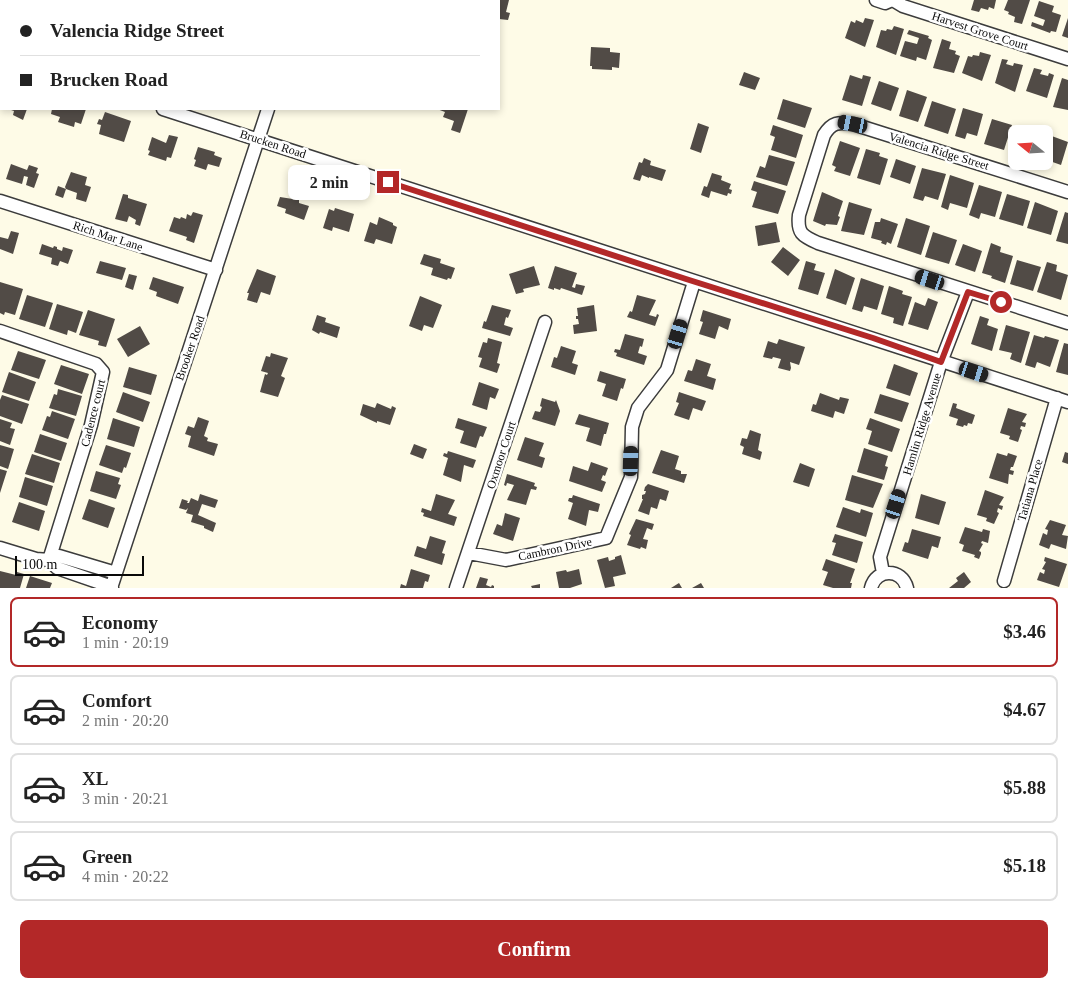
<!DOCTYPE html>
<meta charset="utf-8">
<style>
:root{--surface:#fff;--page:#f2f2f2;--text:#222;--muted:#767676;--line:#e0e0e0;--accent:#b32828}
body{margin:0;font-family:"Times New Roman",serif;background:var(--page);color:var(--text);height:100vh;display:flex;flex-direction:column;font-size:19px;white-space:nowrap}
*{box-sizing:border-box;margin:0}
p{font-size:16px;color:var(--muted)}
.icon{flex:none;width:28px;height:28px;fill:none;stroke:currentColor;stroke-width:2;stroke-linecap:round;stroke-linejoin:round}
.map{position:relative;height:588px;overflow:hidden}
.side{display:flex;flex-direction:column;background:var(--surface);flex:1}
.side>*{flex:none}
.hud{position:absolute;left:0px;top:0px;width:500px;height:110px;box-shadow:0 2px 8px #0003;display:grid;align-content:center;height:110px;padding:0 20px;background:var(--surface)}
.needle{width:32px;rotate:288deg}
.tools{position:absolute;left:1008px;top:125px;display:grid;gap:10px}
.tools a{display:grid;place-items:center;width:45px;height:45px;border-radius:8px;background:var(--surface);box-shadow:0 2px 8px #0003;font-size:25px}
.scale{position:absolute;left:15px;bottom:12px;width:129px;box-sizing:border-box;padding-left:5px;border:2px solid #090909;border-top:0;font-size:14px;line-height:18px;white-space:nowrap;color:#090909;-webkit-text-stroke:4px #fff;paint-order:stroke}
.end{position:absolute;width:22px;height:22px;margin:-11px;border:6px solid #b32828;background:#fff;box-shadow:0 0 0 2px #fff}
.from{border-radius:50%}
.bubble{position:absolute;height:35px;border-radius:8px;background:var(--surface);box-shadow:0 2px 8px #0003;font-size:16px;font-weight:700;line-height:35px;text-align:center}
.car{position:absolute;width:15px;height:30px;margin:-15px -8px;border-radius:6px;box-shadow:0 0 4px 1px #0007;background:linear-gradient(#222 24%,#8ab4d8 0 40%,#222 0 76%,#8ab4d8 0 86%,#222 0)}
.hud b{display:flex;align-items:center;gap:18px;height:48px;font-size:19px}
.hud b+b{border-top:1px solid var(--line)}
.hud i{width:12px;height:12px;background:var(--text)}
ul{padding:9px 0 0;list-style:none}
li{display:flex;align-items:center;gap:15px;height:70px;margin:0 10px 8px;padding:0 10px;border:2px solid var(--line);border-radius:8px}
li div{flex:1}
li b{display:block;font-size:19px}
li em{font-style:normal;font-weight:700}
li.active{border-color:var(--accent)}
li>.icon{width:45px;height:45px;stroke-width:1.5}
.action{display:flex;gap:10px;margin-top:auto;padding:10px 20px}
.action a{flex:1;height:58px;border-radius:8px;background:var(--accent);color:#fff;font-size:20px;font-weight:700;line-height:58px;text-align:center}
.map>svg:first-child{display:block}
</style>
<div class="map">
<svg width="1068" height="588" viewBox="0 0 1068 588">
<rect width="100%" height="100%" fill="#fefbe7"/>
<path fill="#514b46" d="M499,0H509L506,12L510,13L508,20L499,19Z
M974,0H996L994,9L989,7L988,10L981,8L979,12L971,10Z
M1008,0H1030L1022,24L1014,22L1015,17L1008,14L1009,12L1004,10Z
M1039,1L1054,6L1052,12L1061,15L1056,32L1051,31L1050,33L1031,26L1032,22L1043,26L1045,20L1034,16Z
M865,18L874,20L865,47L845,38L851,21L855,23L856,20L863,23Z
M1068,18V38L1062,36Z
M894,26L904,29L896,55L876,47L881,30L886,31L887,29L892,30Z
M909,30L929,36L928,38L932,40L926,60L917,57L916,61L900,56L905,41L917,44L919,38L907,34Z
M942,39L951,42L949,49L956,51L955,54L960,56L954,73L933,68Z
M591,47L610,48V52L620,53L619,68L612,67V70L592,69V66H590Z
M980,52L991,55L982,81L962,73L968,56L972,57L973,55L979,56Z
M1002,59L1008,60L1006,64L1013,66L1014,63L1023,65L1015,92L995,83Z
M1034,68L1042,70L1040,74L1048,76L1049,73L1054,75L1047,98L1026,91Z
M744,72L760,78L755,90L739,85Z
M850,75L862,79L863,75L871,77L862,106L842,100Z
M1062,78L1068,80V110L1053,107Z
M879,81L899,88L891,111L871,104Z
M907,90L927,97L918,122L899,116Z
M783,99L812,108L805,128L777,119Z
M932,101L956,109L948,134L924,126Z
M963,108L983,114L977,136L967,133L965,139L955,136Z
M8,109H27L23,120L13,115L14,111Z
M52,109H86L81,124L75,122L74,127L58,122L60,117L51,114Z
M437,109H468L460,133L451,130L454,121L443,117L445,112Z
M105,112L131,121L124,142L99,134L101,125L97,124L99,119L102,120Z
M992,119L1012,125L1004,150L984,144Z
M698,123L709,127L701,153L690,149Z
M773,125L803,135L796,158L771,150L775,137L770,135Z
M169,135L178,137L171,158L167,157L166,161L148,155L150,151L148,150L152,137L166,143Z
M1049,135L1068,142L1061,165L1044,159V152Z
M840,141L860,148L850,176L834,171L836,167L832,165Z
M198,147L215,152L214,155L222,158L219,167L208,164L206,170L194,166L196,160L194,159Z
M866,149L880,153L879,156L888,159L880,185L857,178Z
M769,155L795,162L787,186L756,177L760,166L765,168Z
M644,158L651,161L650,165L666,170L662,181L649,177V178L642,175L640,181L633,179L639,162L642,163Z
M896,159L916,166L910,184L890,177Z
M11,164L27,170L29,165L38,168L36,173L39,174L34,188L26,185L28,177L24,176L22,184L6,179Z
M922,168L946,174L938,200L925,196L923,201L913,198Z
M71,172L87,177L85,185L91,187L86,202L76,199L77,193L66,189L63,198L55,195L58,186L66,189L65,187Z
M712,173L722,176L721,180L731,184L729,189L732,190L731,194L728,193L727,196L711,191L709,198L701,195L704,186L707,187Z
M950,175L974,183L967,208L950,203L948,210L941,207Z
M754,181L786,191L778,214L752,207L757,192L751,190Z
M979,185L1002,192L995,217L981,213L979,219L969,215Z
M822,192L843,201L838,216L840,217L837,225L826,224L825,226L813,221Z
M123,194L128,195V198L147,204L140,226L135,224L136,220L129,216L127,222L115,219Z
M1007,194L1030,201L1023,226L999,219Z
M280,197L299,200V203L309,206L304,220L285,213L286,209L277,206Z
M849,202L872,209L864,235L841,231Z
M1035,202L1058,211L1051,235L1027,228Z
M335,208L354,214L349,232L333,227L332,231L323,228L329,209L334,211Z
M193,212L203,215L194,243L186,240L187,237L169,231L174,217L180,219L181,217L186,219L187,214L191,216Z
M1065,212L1068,213V244L1056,241Z
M379,217L393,223V225L397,227L392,244L376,239L374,244L364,241L370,222L377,225Z
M881,218L898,224L891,244L887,242L886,245L881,243L882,241L871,238L875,222H880Z
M906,218L930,226L921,255L897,247Z
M776,222L780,242L758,246L755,226Z
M11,231L19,233L13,254L0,249V237L8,239Z
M933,232L957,240L949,264L925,257Z
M991,243L1001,247L1000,252L1013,256L1005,283L991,278L992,276L982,273Z
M42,244L53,248L54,246L57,247V249L62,251L63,247L73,250L68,264L60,261L58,266L51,264L52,258L39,254Z
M963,244L982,251L975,272L955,265Z
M783,247L800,260L788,276L771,262Z
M424,254L441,259L440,263L455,268L451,279L448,278L447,280L431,275L433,268L420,264Z
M1017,260L1041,267L1033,291L1010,284Z
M100,261L126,268L122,280L96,273Z
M806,261L816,264L814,270L825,273L818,295L798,289Z
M1047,262L1057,265L1056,271L1068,275L1061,300L1037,292Z
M534,266L540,285L523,289L524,292L516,294L509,274Z
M555,266L577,273L572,287L575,288L576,284L585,286L582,295L561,288L560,290L554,288V290L548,288Z
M257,269L276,276L270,295L261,292L257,303L247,300L249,293H247Z
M835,269L855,278L846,305L826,298Z
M129,274L137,276L133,290L125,287Z
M153,277L184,287L178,304L156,296L157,292L149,289Z
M861,278L884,286L877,310L864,306L862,312L852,309Z
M0,282L23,289L15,315L5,312L4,315L0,313Z
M889,286L903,291L902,294L912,297L903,326L893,323L894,318L881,314Z
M27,295L53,303L45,327L19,319Z
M637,295L656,300L649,315L656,317L657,314L659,315L655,326L627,317L630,311L632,312Z
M420,296L442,305L433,328L424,325L422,331L409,326Z
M928,298L938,302L928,330L908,324L915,302L925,306Z
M57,304L83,312L76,333L68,330L67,335L49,329Z
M492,305L511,310L508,318L506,317L504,325L513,328L510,336L482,328L484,321L486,322Z
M594,305L597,331L574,334L573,325L579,324L578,319H576V316H578L577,308Z
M88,310L115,319L106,347L98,345L99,341L79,335Z
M703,310L731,319L728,330L719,326L715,339L699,334L703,322L700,321Z
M317,315L326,318L325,322L340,327L337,338L320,332L319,334L312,330Z
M980,316L989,319L987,325L998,329L992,351L971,344Z
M1006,325L1030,332L1021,363L1010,359L1012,353L999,350Z
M140,326L150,344L128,357L117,339Z
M625,334L644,339L642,347L640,346L638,353L647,356L644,365L616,356L617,353L614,352L615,349L620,350Z
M1034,335L1044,338L1045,336L1059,340L1050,367L1037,362L1035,368L1025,365Z
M488,338L502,342L497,363L500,364L497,373L479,367L482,358L478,357L483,342L487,343Z
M779,339L805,347L799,365L790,362L791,368L790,371L778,368L781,359L773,357L772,359L763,357L768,341L777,344Z
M1064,343L1068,344V375L1056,372Z
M561,346L576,351L572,363L578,365L575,375L551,367L554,357L557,358Z
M18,351L46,360L39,379L11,370Z
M271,353L288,358L281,376L285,378L278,397L260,392L265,374L267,375L268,373L261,371L266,356L270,357Z
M696,359L711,364L707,376L716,379L713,390L684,381L688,370L692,371Z
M894,364L918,373L910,396L886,388Z
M61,365L89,374L82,394L54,384Z
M129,367L157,375L151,395L123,387Z
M600,371L626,379L623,389L621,388L617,401L602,396L606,384L597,381Z
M9,372L36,382L29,401L2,392Z
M479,382L499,389L495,399L490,397L487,410L472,405Z
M58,389L82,396L76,416L49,408L54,394L57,395Z
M123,392L150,402L143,422L116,412Z
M679,392L706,401L702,411L693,408L689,420L674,415L679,403L676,402Z
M820,393L839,400L840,397L849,399L844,414L835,411L833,418L811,411L813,404L816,405Z
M880,394L909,403L902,422L874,413Z
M2,395L29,404L22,424L0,416V400Z
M542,398L555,402L556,400L560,411L555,426L532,419L535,411L540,412L542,407L540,406Z
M377,403L391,409L392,406L396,408L390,425L377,421V423L360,415L363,404L375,408Z
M953,403L957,404L956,408L975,415L972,424L968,423L967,426L964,425L963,427L956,425L958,419L949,416Z
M1008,408L1027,414L1022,422L1026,423L1025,427L1021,426L1020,429L1022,430L1018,442L1009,439L1010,436L1000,433Z
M52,411L75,419L68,439L42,430L47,416L50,417Z
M579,414L609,423L606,434H604L601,446L586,441L590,428L575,424Z
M198,417L209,421L204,436L208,438L207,441L218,444L214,456L188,447L191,436L185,434L188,426L194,428Z
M113,418L140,427L134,447L107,439Z
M458,418L487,427L483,437L480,436L476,448L460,443L464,431L455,428Z
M870,418L900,429L892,452L868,444L872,431L866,429Z
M0,419L12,423L10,428L15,429L10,445L0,441Z
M750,430L761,434L758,450L762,452L760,460L742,454L744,447L740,445L742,438L747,439Z
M40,434L67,443L61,461L34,452Z
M525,437L544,443L539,456L545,458L542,468L517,460Z
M414,444L427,449L423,459L410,454Z
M0,445L14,449L8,469L0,466Z
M106,445L131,453L126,468L124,467L122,473L99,465Z
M864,448L888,456L885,466L888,467L884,480L857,472Z
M661,450L679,456L675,469L681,471V474H687L684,483L652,473Z
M448,451L476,460L473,468L464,465L461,482L443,475L448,458L443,456L444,453L447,454Z
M1065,452L1068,453V464L1062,462Z
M997,453L1007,456L1008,453L1017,456L1013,467H1011L1010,470L1014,471L1013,475L1009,474L1008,484L989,478Z
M32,454L60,463L54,483L25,474Z
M591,462L608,468L605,476L603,475L601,480L606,482L602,492L569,481L573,466L588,471Z
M800,463L815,469L809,487L793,482Z
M0,469L7,471L0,493Z
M96,471L120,478L118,484L121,485L116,499L90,491Z
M507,474L535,483L534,486L537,487L536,490L531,489L526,505L507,500L514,485L507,483L506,486L504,485Z
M852,475L883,484L873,508L845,500Z
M25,477L53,486L47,506L19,497Z
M648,484L669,491L666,501L660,499L657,509L651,507L649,515L638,511L643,499H642V495L645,494L646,491H644L645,487Z
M985,490L1004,497L999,505L1003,506L1002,510L998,508L997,512L999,513L994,524L986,521L987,518L977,515Z
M200,494L218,500L215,508L202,504L198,515L216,523L213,532L204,528V526L191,522L193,515L186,513L188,508L186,510L179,508L182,499L188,501L187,503H189L191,498L198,501Z
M436,494L455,500L448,514L457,517L454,526L423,516L424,513L421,512L422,508L431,511Z
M921,494L946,502L939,525L915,518Z
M573,495L600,504L598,512L589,510L586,526L568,519L573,503L568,501L569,498H572Z
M89,499L115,508L108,528L82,519Z
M19,502L45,511L39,531L12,522Z
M843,507L860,513L861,509L873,513L866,537L836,527Z
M505,513L520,518L513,541L493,534L497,524L502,526Z
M636,519L654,524L652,530L647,528L643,539L648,540L646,549L641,547L640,549L627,545L631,535L629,534Z
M1050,520L1066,525L1062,535L1068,536L1066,549L1051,544L1049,549L1039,545L1043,533L1047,535L1048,530L1045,529Z
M965,527L982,532L983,529L990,531L988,543L982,541L981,543L983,544L979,551L981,552V554L979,559L974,557L975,555L962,551L964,545L959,543Z
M912,529L941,537L938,548L932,546L928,559L902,551L905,542L908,543Z
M835,534L863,542L857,563L832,555L836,543L832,542Z
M430,536L446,541L442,553L445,554L442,565L414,556L417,546L426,549Z
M621,555L626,574L613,577L615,586L605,588L597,560L608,557L609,561L615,559V557Z
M1045,557L1067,564L1059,587L1037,580L1040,572L1044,574L1045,570L1042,569L1046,562L1044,561Z
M826,559L855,569L850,583H852L851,588H833L823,585L828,572L822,570Z
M411,569L430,575L428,582L425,581L423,588H400L401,584L406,586Z
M579,569L582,584L570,588H559L556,572L566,570L567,572Z
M0,571L16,575L17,572L24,574L20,588H0Z
M964,572L971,582L964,588H949L958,581L956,578Z
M30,576L52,583L50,588H26Z
M480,577L488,579L486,585L491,587L492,585L494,586V588H476Z
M679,583L682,588H671Z
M701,583L704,588H692Z
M540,584V588H532L531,586Z"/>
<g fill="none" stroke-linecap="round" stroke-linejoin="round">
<g stroke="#3c3c3c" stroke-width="15">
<path id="minor" d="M876,0L885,3L892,0
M893,0L903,6L1068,59
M137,1V0
M303,1L304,0
M0,57H1
M163,109L1068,402
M1068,192L853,124C838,122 832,122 824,135L799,215C797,233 802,236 818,243L1068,323
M0,201L216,270
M0,331L96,364L103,372L91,425L49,560
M0,548L36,559L49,560L59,556L116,573
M469,553L506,560L606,538L631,477L632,427L638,408L667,370L694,282
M49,560L57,568L112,587
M883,573L880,557L941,362L968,292
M1004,581L1057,398
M111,588L268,109
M456,588L545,322
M871,588C876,568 902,568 907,588"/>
</g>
<use href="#minor" stroke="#fff" stroke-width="12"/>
</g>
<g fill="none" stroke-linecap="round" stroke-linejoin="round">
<path stroke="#b32828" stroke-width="6" d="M388,182L686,279L873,338L941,362L968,292L1001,302"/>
</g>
<g text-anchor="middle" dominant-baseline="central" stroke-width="5" stroke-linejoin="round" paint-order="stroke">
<g font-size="12" fill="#090909" stroke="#fff">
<text transform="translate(980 31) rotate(18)">Harvest Grove Court</text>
<text transform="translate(273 144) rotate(18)">Brucken Road</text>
<text transform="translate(939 151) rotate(17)">Valencia Ridge Street</text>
<text transform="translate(108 236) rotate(18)">Rich Mar Lane</text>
<text transform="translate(190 348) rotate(-71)">Brooker Road</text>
<text transform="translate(93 413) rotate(-76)">Cadence court</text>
<text transform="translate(922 424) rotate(-73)">Hamlin Ridge Avenue</text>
<text transform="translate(501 455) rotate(-72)">Oxmoor Court</text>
<text transform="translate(1030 490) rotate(-74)">Tatiana Place</text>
<text transform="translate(555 549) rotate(-12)">Cambron Drive</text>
</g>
</g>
</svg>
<div class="tools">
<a><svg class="needle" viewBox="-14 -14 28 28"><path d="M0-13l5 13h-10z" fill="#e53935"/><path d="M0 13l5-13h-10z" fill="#767676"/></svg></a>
</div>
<div class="scale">100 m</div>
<i class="end from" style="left:1001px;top:302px"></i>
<i class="end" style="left:388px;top:182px"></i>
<div class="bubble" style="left:288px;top:165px;width:82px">2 min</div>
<i class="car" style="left:853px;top:124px;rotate:281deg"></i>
<i class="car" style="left:930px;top:280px;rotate:288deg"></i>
<i class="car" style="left:678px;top:334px;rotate:17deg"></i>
<i class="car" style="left:974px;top:372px;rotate:108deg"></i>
<i class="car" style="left:631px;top:461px;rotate:2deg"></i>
<i class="car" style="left:896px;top:504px;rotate:18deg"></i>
<div class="hud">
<b><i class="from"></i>Valencia Ridge Street</b>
<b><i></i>Brucken Road</b>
</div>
</div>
<section class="side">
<ul>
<li class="active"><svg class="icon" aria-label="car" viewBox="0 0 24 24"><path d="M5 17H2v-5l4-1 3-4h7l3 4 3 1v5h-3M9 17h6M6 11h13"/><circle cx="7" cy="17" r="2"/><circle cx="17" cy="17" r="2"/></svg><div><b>Economy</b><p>1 min · 20:19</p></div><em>$3.46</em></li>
<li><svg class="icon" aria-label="car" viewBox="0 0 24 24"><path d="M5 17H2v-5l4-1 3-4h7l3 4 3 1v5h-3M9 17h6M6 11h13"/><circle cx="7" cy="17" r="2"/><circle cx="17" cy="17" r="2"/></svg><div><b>Comfort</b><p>2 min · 20:20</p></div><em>$4.67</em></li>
<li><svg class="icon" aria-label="car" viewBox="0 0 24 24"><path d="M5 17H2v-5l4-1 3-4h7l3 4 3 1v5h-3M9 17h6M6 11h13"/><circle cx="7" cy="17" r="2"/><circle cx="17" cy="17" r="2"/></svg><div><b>XL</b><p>3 min · 20:21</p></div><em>$5.88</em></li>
<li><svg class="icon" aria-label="car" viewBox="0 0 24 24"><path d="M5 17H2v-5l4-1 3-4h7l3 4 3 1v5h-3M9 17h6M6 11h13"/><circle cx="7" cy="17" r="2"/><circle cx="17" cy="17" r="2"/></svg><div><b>Green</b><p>4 min · 20:22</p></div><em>$5.18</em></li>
</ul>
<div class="action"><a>Confirm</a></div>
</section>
